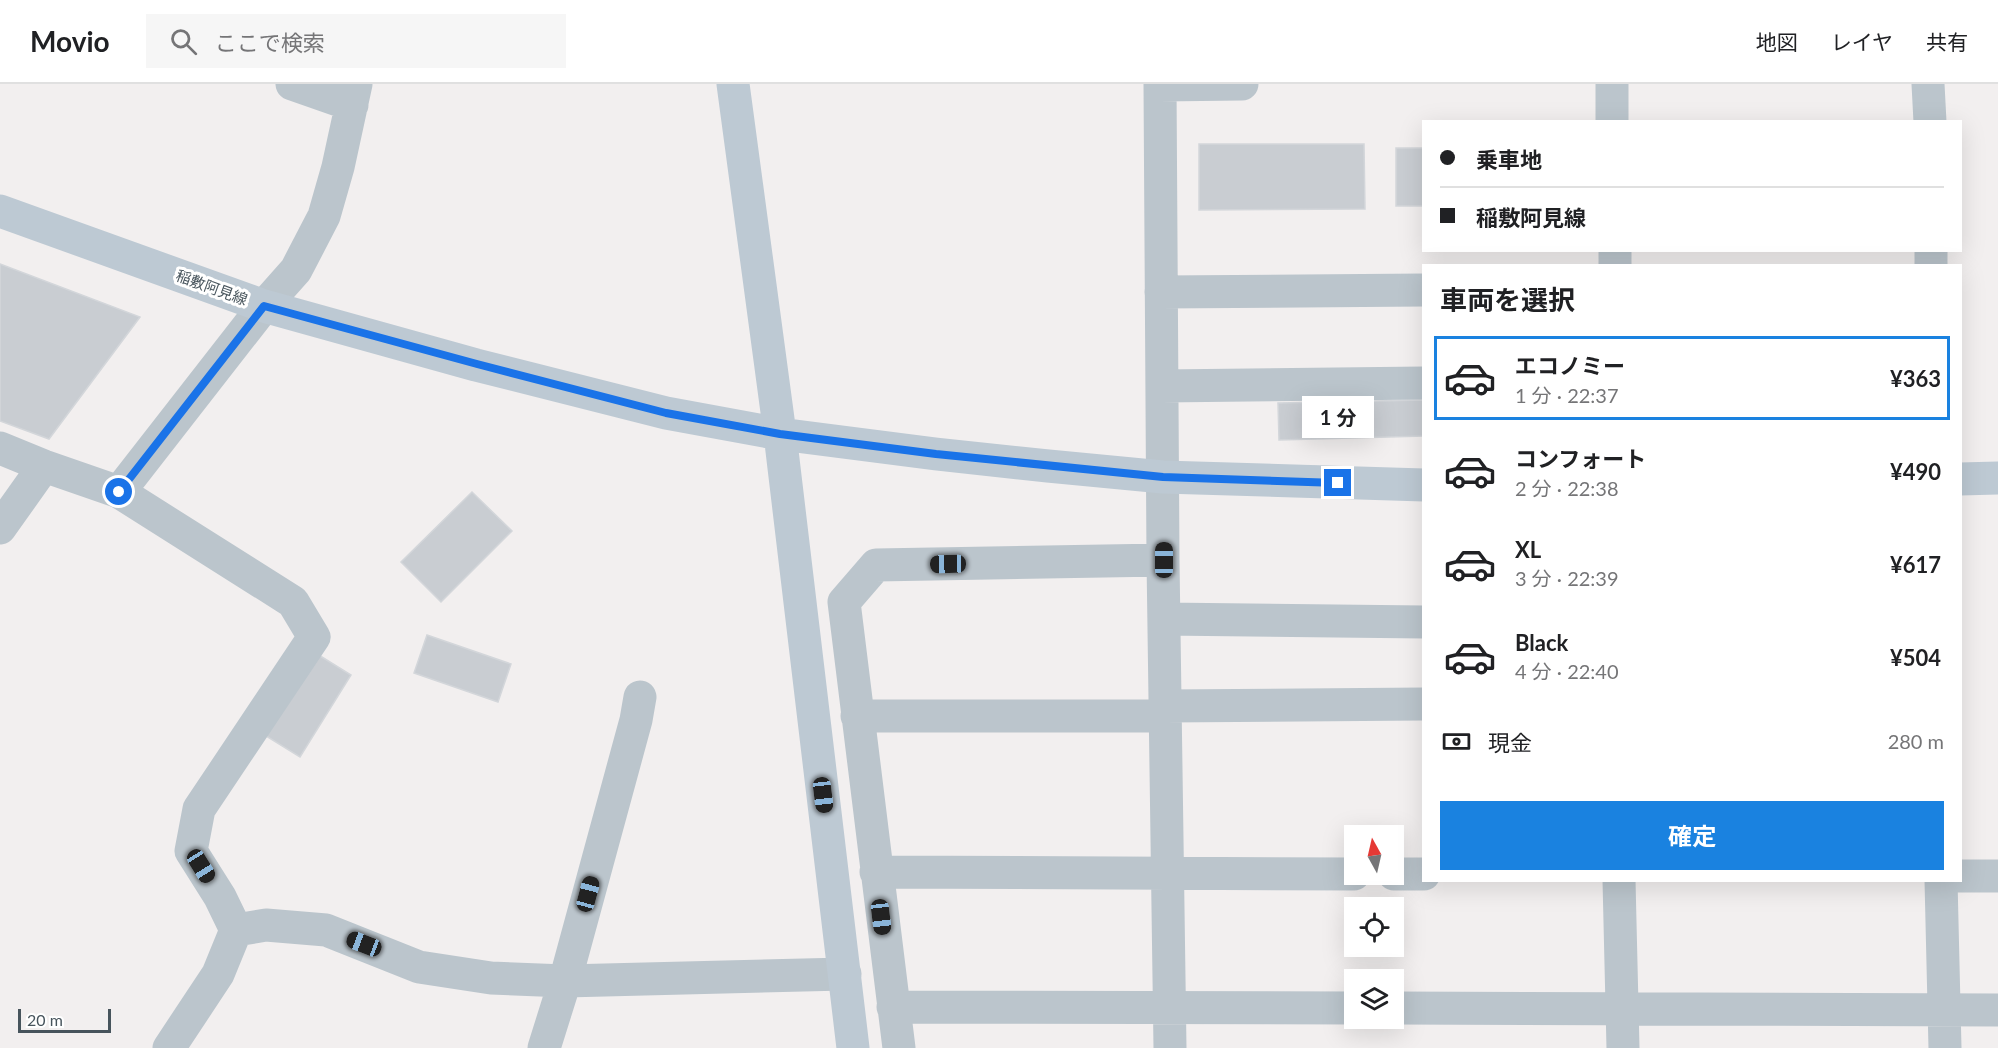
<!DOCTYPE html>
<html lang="ja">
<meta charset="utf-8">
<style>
:root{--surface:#fff;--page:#f6f6f6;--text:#202124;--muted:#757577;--line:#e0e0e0;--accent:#1a82e0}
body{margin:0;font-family:Lato,"Noto Sans JP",sans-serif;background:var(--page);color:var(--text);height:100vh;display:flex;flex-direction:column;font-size:22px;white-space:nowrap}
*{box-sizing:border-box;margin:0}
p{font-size:20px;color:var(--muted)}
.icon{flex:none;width:33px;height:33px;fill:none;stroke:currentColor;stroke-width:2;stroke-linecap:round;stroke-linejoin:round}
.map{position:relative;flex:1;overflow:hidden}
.drawer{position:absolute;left:1422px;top:180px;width:540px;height:618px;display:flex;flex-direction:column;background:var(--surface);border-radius:0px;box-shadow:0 6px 24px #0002}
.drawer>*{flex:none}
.banner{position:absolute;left:1422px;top:36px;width:540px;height:132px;border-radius:0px;box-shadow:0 6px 24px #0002;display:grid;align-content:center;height:132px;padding:0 18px;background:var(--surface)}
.needle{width:39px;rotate:352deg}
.tools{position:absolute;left:1344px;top:741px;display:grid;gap:12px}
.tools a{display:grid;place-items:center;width:60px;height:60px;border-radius:0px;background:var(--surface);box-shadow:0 6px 24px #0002;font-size:30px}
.scale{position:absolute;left:18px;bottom:15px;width:93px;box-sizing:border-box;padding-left:6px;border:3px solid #47545c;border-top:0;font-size:16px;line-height:21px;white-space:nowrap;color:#47545c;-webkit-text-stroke:4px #fff;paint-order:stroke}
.end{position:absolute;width:27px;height:27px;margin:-14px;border:8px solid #1a73e8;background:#fff;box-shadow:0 0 0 3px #fff}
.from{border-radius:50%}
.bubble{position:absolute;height:42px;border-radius:0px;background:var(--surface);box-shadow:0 6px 24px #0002;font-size:20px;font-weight:700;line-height:42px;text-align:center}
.car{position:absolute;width:18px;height:36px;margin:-18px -9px;border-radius:8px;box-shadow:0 0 4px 2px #0007;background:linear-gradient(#222 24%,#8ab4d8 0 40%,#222 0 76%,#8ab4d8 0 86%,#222 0)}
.banner b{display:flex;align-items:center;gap:21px;height:57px;font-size:22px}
.banner b+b{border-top:2px solid var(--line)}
.banner i{width:15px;height:15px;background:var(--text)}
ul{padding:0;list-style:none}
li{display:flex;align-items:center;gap:18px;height:84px;margin:0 12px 9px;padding:0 6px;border:3px solid transparent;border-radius:0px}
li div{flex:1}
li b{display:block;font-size:22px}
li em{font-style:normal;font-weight:700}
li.active{border-color:var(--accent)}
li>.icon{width:54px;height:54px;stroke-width:1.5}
h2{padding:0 18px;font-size:27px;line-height:72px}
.pay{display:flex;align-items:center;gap:15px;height:66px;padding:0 18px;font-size:22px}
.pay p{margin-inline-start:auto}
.action{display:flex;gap:12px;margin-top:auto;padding:12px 18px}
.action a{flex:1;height:69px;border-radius:0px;background:var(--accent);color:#fff;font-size:24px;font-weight:700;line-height:69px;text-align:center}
header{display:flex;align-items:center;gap:36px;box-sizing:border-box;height:84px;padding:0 30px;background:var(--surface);border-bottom:2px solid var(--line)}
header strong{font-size:28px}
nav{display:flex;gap:33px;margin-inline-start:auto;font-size:21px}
.search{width:420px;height:54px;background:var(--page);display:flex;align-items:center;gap:15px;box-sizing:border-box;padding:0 21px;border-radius:0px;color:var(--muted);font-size:22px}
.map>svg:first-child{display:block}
</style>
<header>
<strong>Movio</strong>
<div class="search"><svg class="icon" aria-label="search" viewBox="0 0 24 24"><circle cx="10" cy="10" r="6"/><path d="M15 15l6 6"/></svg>ここで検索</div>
<nav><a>地図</a><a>レイヤ</a><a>共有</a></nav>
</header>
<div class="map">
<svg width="1998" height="964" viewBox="0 0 1998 964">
<rect width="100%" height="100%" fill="#f2efef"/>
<path fill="#c9cdd2" stroke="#d3d6da" stroke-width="1.5" d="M1199,60H1364L1365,125L1199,126Z
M1396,64H1424V122H1396Z
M0,180L140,233L49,355L0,337Z
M1424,316V352L1279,356L1278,319Z
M472,408L512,447L441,518L401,478Z
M427,551L511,580L498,618L414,589Z
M309,565L351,591L300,673L258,647Z"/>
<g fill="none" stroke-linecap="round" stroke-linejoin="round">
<path stroke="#bbc5cc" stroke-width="33" d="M292,0L352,21
M1160,0L1163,476L1170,964
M1612,0V38
M1928,0L1930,38
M1160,1L1242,0
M1615,166V182
M1931,166V182
M1161,208L1424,206
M1162,302L1424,299
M0,364L44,382L119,408L293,518L314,553L199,725L191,767L220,813L236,846
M119,408L264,222L296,186L324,132L338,83L356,0
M0,444L44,382
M1164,535L1424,538
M1165,622L1424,620
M857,632H1165
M876,788L1354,790
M1394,790H1424
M1960,792H1998
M1619,796L1623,964
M1941,796L1945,964
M893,923L1354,924
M1394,924L1998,926
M169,964L218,890L236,846L266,841L326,846L419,883L491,894L565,897L845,890
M544,964L565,897L636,636L640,613
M899,964L844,518L876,481L1163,476"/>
<path stroke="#bdc9d3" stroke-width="33" d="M733,0L780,350L853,964
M0,127L264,222L476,281L666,329L780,350L936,370L1048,382L1163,393L1424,401
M1960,395L1998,394"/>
</g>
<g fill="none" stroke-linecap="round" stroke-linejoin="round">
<path stroke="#1a73e8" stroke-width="8" d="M119,408L264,222L477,280L666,329L780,350L936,370L1163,393L1338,399"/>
</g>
<g text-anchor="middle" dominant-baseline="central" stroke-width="6" stroke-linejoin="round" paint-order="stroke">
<g font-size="15" fill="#47545c" stroke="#fff">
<text transform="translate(212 203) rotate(20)">稲敷阿見線</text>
</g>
</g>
</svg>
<div class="tools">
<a><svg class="needle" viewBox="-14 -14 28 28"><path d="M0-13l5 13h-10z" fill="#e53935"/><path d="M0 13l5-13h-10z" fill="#757577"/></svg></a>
<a><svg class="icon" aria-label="locate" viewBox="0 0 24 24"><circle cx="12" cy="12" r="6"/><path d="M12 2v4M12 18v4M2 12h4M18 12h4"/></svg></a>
<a><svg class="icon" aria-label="layers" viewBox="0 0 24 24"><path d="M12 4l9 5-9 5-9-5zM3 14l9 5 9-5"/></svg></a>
</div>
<div class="scale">20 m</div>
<i class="end from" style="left:119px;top:408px"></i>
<i class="end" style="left:1338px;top:399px"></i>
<div class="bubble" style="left:1302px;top:312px;width:72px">1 分</div>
<i class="car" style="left:1164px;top:476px;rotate:0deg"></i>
<i class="car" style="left:948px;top:480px;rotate:269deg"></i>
<i class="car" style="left:823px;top:711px;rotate:173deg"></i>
<i class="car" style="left:201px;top:782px;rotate:148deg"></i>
<i class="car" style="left:588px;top:810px;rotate:15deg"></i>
<i class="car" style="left:881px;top:833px;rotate:173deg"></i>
<i class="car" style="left:364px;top:860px;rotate:291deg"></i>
<div class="banner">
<b><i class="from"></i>乗車地</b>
<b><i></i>稲敷阿見線</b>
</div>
<section class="drawer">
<h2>車両を選択</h2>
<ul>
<li class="active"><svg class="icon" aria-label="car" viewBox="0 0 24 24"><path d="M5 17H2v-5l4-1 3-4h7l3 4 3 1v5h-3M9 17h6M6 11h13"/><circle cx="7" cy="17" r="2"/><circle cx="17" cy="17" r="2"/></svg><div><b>エコノミー</b><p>1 分 · 22:37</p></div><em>¥363</em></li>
<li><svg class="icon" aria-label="car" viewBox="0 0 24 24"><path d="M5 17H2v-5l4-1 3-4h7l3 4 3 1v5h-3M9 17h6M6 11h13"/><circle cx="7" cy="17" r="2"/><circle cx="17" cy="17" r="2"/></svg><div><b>コンフォート</b><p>2 分 · 22:38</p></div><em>¥490</em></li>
<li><svg class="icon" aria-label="car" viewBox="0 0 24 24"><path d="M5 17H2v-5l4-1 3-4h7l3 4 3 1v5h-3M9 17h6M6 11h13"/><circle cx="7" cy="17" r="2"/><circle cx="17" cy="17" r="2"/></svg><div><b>XL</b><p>3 分 · 22:39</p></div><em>¥617</em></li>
<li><svg class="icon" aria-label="car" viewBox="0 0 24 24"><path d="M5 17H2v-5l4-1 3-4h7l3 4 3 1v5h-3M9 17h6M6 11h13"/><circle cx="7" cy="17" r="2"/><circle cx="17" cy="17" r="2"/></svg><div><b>Black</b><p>4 分 · 22:40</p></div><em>¥504</em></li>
</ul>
<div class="pay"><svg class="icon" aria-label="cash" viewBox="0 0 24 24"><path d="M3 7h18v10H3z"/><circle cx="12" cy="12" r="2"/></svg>現金<p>280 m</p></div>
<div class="action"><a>確定</a></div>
</section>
</div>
